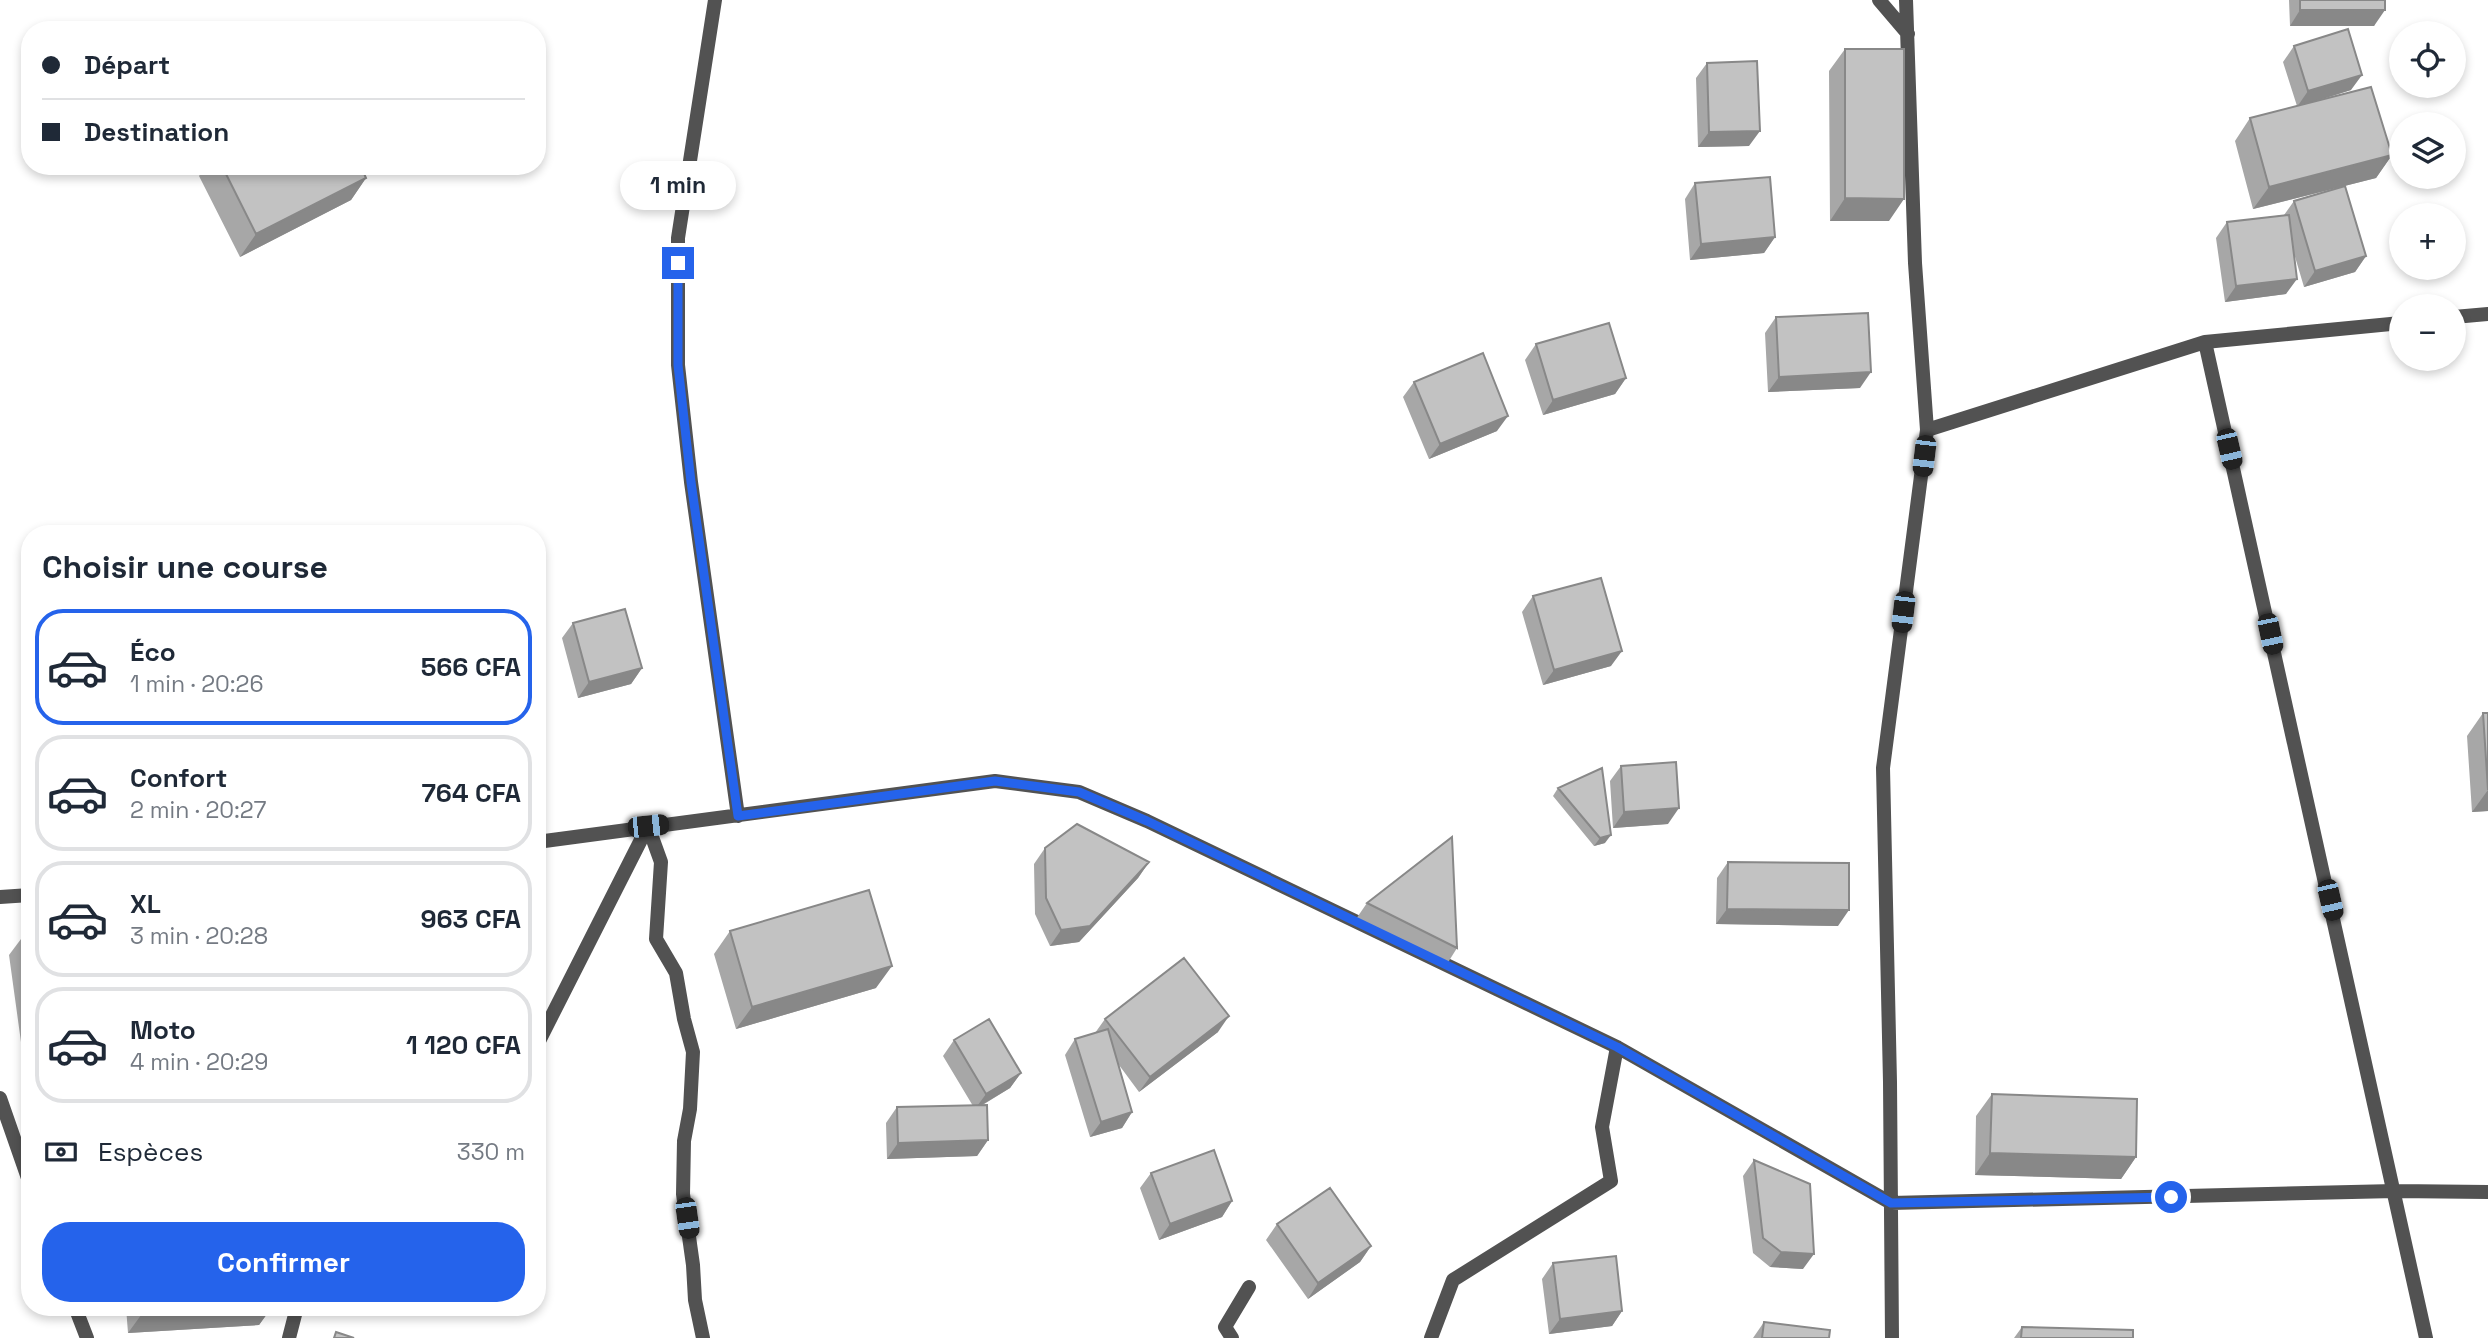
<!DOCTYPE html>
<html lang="fr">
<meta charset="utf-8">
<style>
:root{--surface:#fff;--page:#f6f6f7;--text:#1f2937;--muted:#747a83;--line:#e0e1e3;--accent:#2563eb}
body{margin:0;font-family:"Space Grotesk",sans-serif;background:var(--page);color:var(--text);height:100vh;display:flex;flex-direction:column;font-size:26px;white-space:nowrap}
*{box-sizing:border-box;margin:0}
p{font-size:23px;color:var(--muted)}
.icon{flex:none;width:38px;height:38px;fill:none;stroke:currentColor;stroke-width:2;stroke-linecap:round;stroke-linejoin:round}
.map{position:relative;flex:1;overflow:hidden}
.drawer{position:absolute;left:21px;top:525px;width:525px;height:791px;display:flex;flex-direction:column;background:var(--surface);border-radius:28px;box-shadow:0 4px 10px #0003}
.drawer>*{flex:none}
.top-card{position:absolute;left:21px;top:21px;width:525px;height:154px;border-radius:28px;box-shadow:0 4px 10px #0003;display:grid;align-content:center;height:154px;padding:0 21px;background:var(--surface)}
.fabs{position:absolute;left:2389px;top:21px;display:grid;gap:14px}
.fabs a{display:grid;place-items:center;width:77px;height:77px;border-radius:50%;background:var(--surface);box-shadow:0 4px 10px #0003;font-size:35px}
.end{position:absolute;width:32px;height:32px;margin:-16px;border:9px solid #2563eb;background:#fff;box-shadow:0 0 0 4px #fff}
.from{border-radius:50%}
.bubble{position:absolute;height:49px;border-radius:24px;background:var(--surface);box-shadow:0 4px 10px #0003;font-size:23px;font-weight:800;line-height:49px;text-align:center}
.car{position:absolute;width:21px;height:42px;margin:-21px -10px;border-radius:9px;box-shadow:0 0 5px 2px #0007;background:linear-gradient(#222 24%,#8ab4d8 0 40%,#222 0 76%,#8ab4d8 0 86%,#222 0)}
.top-card b{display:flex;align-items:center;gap:24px;height:66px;font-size:26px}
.top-card b+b{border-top:2px solid var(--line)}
.top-card i{width:18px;height:18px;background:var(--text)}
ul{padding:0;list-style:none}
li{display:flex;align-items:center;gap:21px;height:116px;margin:0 14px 10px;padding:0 7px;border:4px solid var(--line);border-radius:28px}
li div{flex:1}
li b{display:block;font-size:26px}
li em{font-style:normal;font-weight:800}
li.active{border-color:var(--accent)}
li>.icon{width:63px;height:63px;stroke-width:1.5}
h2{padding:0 21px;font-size:32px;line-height:84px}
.pay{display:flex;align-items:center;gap:18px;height:77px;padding:0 21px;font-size:26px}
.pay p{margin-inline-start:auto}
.action{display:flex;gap:14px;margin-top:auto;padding:14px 21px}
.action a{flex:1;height:80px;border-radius:28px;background:var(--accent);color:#fff;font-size:28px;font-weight:800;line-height:80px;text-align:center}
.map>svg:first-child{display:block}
</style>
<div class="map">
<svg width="2488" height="1338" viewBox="0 0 2488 1338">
<rect width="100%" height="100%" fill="#fff"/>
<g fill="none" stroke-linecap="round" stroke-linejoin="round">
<path stroke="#525252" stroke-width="14" d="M715,0L678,238V365L691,482L738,816
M1879,0L1908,34
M2454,317L2488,314
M2205,342L2426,1338
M1927,430L2205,342L2401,323
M648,826L661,862L656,939L676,973L684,1019L693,1052L690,1109L684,1141L683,1194L693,1265L695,1300L703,1338
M537,842L995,781L1079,792L1147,821L1617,1047L1891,1203L2395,1191L2488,1192
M0,897L30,895
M537,1045L648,826
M0,1098L30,1184
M75,1307L87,1338
M289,1338L297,1307
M1232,1338L1225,1327L1249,1287
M1431,1338L1453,1280L1611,1181L1602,1127L1617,1047
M1892,1338L1890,1082L1883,768L1927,430L1915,263L1906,0"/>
</g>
<path fill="#a7a7a7" d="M2289,0H2385L2374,26H2290Z
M2294,46L2351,90L2313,102L2392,155L2376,178L2253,209L2235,141L2250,118L2297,106L2283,62Z
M1845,49L1889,221H1830L1829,71Z
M1707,63L1749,146L1698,147L1696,78Z
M206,166H361L366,178L351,200L240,257L199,176Z
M1695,183L1775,237L1764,253L1690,260L1685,199Z
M2294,201L2366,256L2355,272L2304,287L2293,250L2286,294L2225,302L2216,238L2227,222L2284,215Z
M1776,317L1860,388L1768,392L1765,333Z
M1536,344L1626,378L1615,394L1543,415L1525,360Z
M1414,382L1497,431L1429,459L1403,397Z
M1533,596L1611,666L1543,685L1522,612Z
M573,623L642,668L631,684L578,698L562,638Z
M2483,713H2488V811L2472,812L2467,736Z
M1621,766L1668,824L1613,828L1610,781Z
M1558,788L1605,843L1594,846L1553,796Z
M1045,848L1149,862L1138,878L1079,942L1050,946L1035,914L1034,864Z
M1728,862L1838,926L1716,924L1717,878Z
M1367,903L1457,948L1447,964L1356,919Z
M30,927V1042H21L9,955Z
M730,931L876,988L736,1029L714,954Z
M1105,1019L1218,1032L1139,1092L1119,1065L1132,1112L1122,1128L1090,1137L1065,1055L1075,1039L1095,1033Z
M954,1040L1021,1073L1010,1088L981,1106L988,1140L977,1156L887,1159L886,1123L897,1107L973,1106L943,1056Z
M1992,1094L2136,1157L2121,1179L1975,1175L1976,1116Z
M1754,1160L1803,1269L1770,1267L1753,1253L1743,1176Z
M1151,1173L1232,1201L1222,1217L1159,1240L1140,1188Z
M1277,1224L1371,1246L1360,1262L1308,1299L1266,1240Z
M1553,1263L1622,1311L1612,1326L1549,1334L1542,1279Z
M126,1307H272L259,1325L128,1333Z
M1764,1322L1762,1338H1753Z
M2022,1327L2133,1338H2014Z"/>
<path fill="#888" d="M2300,10H2385L2374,26H2290Z
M2362,75L2351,90L2297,107L2308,91Z
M1760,131L1749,146L1698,147L1709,132Z
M2392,155L2376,178L2253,209L2269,187Z
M366,178L351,200L240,257L256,234Z
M1845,198L1904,199L1889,221H1830Z
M1775,237L1764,253L1690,260L1701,244Z
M2366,256L2355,272L2304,287L2315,271Z
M2297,279L2286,294L2225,302L2236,286Z
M1871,372L1860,388L1768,392L1779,377Z
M1626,378L1615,394L1543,415L1553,400Z
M1508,416L1497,431L1429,459L1440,444Z
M1622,651L1611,666L1543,685L1554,670Z
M642,668L631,684L578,698L589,682Z
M2488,790V811L2472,812Z
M1679,808L1668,824L1613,828L1624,812Z
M1611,835L1605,843L1594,846L1600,838Z
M1149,862L1138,878L1079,942L1050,946L1061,930Z
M1727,909L1849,910L1838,926L1716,924Z
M892,966L876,988L736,1029L752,1007Z
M1229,1016L1218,1032L1139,1092L1150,1077Z
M30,1029V1042H21Z
M1021,1073L1010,1088L975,1109L986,1094Z
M1132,1112L1122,1128L1090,1137L1101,1122Z
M988,1140L977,1156L887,1159L898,1143Z
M1990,1153L2136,1157L2121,1179L1975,1175Z
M1232,1201L1222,1217L1159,1240L1170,1224Z
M1371,1246L1360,1262L1308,1299L1318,1283Z
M1781,1252L1814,1254L1803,1269L1770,1267Z
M198,1307H272L259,1325L128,1333L144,1311Z
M1622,1311L1612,1326L1549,1334L1560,1319Z"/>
<path fill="#c2c2c2" stroke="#888" stroke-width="2" d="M2300,0H2385V10H2300Z
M2348,29L2362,75L2308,91L2294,46Z
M1845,49H1904V199L1845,198Z
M1757,61L1760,131L1709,132L1707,63Z
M2371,87L2392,155L2269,187L2250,118Z
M222,166H361L366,178L256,234Z
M1770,177L1775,237L1701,244L1695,183Z
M2345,186L2366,256L2315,271L2294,201Z
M2289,215L2297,279L2236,286L2227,222Z
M1868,313L1871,372L1779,377L1776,317Z
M1609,323L1626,378L1553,400L1536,344Z
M1483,353L1508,416L1440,444L1414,382Z
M1601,578L1622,651L1554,670L1533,596Z
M625,609L642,668L589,682L573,623Z
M2483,713H2488V790Z
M1676,762L1679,808L1624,812L1621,766Z
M1602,768L1611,835L1600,838L1558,788Z
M1077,824L1149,862L1090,926L1061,930L1046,898L1045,848Z
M1452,837L1457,948L1367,903Z
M1728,862L1849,863V910L1727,909Z
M869,890L892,966L752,1007L730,931Z
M1184,958L1229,1016L1150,1077L1105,1019Z
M989,1019L1021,1073L986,1094L954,1040Z
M1108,1029L1132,1112L1101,1122L1075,1039Z
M1992,1094L2137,1099L2136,1157L1990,1153Z
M987,1105L988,1140L898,1143L897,1107Z
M1214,1150L1232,1201L1170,1224L1151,1173Z
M1754,1160L1810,1184L1814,1254L1781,1252L1763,1238Z
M1330,1188L1371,1246L1318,1283L1277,1224Z
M1616,1256L1622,1311L1560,1319L1553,1263Z
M143,1307H198L144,1311Z
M1764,1322L1830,1330L1829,1338H1762Z
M2022,1327L2133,1330V1338H2021Z
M336,1332L354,1338H334Z"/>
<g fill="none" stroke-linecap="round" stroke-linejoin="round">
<path stroke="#2563eb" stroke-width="9" d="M678,263V365L691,482L738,816L995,781L1079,792L1147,821L1617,1047L1891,1203L2171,1197"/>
</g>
</svg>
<div class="fabs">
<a><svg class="icon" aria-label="locate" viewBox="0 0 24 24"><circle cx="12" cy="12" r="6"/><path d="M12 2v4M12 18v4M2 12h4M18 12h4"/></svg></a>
<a><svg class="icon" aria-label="layers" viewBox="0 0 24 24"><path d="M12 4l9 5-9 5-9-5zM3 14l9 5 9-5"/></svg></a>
<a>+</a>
<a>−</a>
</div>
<i class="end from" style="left:2171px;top:1197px"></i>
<i class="end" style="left:678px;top:263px"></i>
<div class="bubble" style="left:620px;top:161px;width:116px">1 min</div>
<i class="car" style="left:2229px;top:449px;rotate:167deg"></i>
<i class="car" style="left:1924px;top:456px;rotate:187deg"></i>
<i class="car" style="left:1903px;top:612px;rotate:187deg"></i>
<i class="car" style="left:2270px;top:634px;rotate:168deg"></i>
<i class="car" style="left:648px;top:826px;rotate:84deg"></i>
<i class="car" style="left:2330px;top:900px;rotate:167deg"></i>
<i class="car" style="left:687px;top:1218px;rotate:172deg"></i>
<div class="top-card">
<b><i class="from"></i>Départ</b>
<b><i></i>Destination</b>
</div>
<section class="drawer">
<h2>Choisir une course</h2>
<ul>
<li class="active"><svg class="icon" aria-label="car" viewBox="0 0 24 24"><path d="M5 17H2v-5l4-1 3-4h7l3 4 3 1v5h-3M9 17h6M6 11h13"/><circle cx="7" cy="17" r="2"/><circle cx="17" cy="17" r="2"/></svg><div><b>Éco</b><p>1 min · 20:26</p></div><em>566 CFA</em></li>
<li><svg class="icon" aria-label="car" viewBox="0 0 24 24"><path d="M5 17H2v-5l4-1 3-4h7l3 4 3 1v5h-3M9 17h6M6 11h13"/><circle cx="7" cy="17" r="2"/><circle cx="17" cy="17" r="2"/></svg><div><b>Confort</b><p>2 min · 20:27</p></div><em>764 CFA</em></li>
<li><svg class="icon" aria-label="car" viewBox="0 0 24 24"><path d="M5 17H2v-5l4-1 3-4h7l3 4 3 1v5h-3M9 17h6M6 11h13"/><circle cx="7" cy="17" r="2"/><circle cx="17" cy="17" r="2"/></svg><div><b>XL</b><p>3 min · 20:28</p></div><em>963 CFA</em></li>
<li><svg class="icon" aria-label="car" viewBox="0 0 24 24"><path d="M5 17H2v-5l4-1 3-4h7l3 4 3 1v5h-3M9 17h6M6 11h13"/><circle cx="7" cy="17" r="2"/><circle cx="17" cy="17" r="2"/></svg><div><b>Moto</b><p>4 min · 20:29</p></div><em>1 120 CFA</em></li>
</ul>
<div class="pay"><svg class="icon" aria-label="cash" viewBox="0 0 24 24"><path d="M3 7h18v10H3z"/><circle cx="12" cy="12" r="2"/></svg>Espèces<p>330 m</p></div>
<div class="action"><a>Confirmer</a></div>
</section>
</div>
